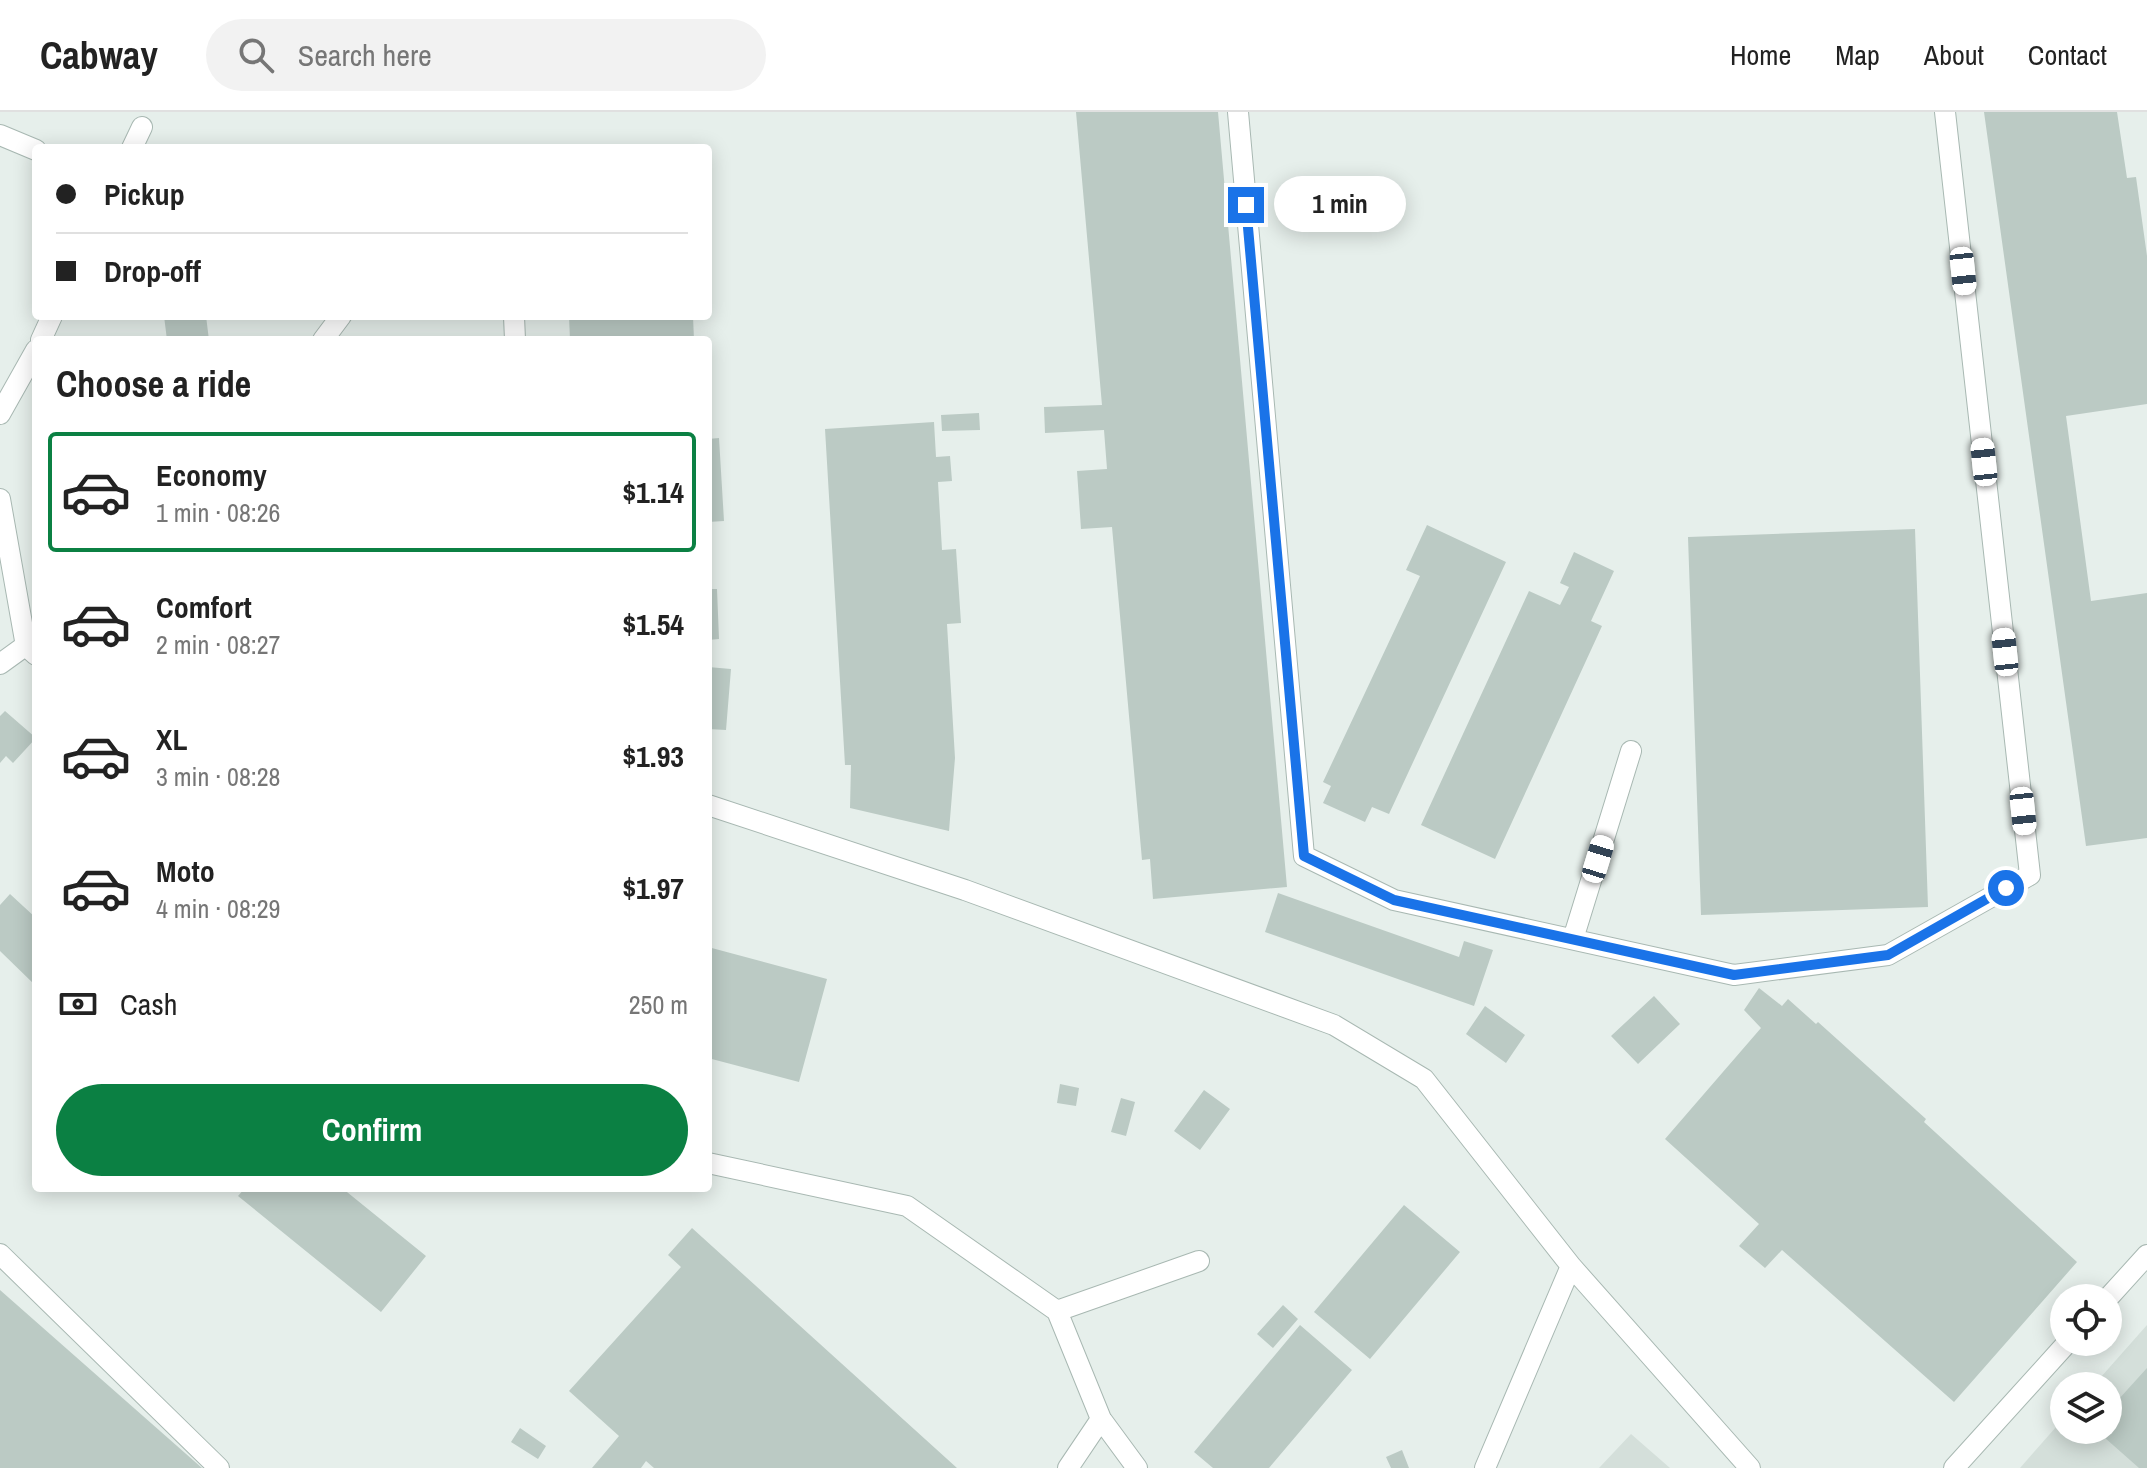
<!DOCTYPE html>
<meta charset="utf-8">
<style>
:root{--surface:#fff;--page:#f2f2f2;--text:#222;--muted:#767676;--line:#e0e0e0;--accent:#0b8043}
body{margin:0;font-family:"Archivo Narrow",sans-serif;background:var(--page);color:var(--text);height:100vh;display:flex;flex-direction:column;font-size:30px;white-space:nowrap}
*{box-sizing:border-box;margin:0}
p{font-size:26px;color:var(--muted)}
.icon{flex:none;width:44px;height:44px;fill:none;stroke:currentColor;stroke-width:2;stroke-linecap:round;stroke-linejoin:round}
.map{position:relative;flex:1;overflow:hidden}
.sheet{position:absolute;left:32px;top:224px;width:680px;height:856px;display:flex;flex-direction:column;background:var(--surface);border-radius:8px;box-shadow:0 4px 20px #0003}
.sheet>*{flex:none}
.top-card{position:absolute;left:32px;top:32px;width:680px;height:176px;border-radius:8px;box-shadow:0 4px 20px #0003;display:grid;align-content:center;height:176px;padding:0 24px;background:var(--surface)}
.buttons{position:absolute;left:2050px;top:1172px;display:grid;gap:16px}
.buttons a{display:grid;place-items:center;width:72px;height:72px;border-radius:50%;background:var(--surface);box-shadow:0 4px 20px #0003;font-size:40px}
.end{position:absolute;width:36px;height:36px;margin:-18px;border:10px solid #1a73e8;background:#fff;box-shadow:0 0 0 4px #fff}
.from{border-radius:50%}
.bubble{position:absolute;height:56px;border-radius:28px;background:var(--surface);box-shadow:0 4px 20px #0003;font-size:26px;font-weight:700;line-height:56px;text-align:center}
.car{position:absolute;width:24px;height:48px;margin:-24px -12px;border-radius:10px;box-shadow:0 0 6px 2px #0007;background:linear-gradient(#fff 24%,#345 0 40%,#fff 0 76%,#345 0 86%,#fff 0)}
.top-card b{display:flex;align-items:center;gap:28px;height:76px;font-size:30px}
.top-card b+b{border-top:2px solid var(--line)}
.top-card i{width:20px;height:20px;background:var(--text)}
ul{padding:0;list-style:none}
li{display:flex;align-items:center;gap:24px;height:120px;margin:0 16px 12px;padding:0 8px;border:4px solid transparent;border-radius:8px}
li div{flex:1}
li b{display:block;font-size:30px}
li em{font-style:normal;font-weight:700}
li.on{border-color:var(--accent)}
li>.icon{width:72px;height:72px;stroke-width:1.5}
h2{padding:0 24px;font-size:36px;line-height:96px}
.pay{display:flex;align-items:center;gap:20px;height:88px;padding:0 24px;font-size:30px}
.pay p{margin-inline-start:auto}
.primary-button{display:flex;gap:16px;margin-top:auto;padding:16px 24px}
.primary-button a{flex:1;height:92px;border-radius:48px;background:var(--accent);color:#fff;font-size:32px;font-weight:700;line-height:92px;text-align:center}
header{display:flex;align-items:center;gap:48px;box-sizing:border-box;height:112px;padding:0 40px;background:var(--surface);border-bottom:2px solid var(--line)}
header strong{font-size:38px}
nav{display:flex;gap:44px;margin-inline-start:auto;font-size:28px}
.search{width:560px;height:72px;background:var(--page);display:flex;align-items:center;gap:20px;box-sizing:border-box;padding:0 28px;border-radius:44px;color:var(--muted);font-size:30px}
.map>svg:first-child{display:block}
</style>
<header>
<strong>Cabway</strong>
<div class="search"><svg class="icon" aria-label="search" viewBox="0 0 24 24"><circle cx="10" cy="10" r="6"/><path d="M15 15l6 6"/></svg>Search here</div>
<nav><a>Home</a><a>Map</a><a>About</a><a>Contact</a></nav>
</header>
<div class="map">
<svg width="2147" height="1356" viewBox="0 0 2147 1356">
<rect width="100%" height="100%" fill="#e6efeb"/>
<path fill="#d4dfda" d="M2147,1213V1356H2020L2064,1306V1318H2108V1274H2093Z
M1631,1322L1670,1356H1599Z"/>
<path fill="#bbcac4" d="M1076,0H1218L1287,775L1153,787L1150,747L1142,748L1112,415L1081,417L1077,359L1107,357L1104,318L1045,321L1044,295L1102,293Z
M1984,0H2117L2127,66L2136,65L2147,144V292L2066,304L2091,489L2147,481V726L2086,734Z
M164,204H206L209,228H167Z
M569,204H693L694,228H570Z
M979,301L980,318L942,319L941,303Z
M934,310L936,345L950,344L952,369L938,370L942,438L956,437L961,511L947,512L955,646L949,719L850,696L851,653H845L825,317Z
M719,326L724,409L708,410V327Z
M1427,413L1506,450L1389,702L1372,695L1365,710L1323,691L1331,674L1323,670L1420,464L1406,458Z
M1915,417L1928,795L1701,803L1688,425Z
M1574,440L1614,459L1591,509L1602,514L1495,747L1421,713L1529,479L1560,493L1569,475L1560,471Z
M708,477H717L719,527L708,528Z
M708,555L731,557L726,618L708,617Z
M5,599L36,626L13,651L6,644L0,651V604Z
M1278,781L1459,845L1464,829L1493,838L1474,894L1265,820Z
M10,782L36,806V874L0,839V793Z
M708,835L827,867L799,970L708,946Z
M1759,876L1782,894L1788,887L1816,912L1818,910L1926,1007L1924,1010L2077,1150L1954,1290L1782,1138L1765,1156L1739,1134L1759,1112L1665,1027L1761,916L1744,898Z
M1654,884L1680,912L1638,952L1611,924Z
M1485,894L1525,923L1506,951L1466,922Z
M1060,972L1079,976L1076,994L1057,991Z
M1204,978L1230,997L1200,1038L1174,1019Z
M1121,986L1135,990L1126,1024L1111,1020Z
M245,1076H342L426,1144L381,1200L238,1084Z
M1404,1093L1460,1140L1370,1247L1314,1200Z
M692,1116L957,1356H654L646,1349L641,1356H592L619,1324L569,1279L681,1155L668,1143Z
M0,1178L202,1356H0Z
M1283,1193L1298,1207L1273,1236L1257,1222Z
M1300,1213L1352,1258L1269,1356H1213L1194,1340Z
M2147,1256V1356H2139L2096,1318H2108V1299Z
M520,1316L546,1334L538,1347L511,1330Z
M1402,1338L1409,1356H1391L1386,1345Z"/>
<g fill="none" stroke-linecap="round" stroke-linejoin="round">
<g stroke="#a8b8b2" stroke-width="22">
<path id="service" d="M1238,0L1304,744L1394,788L1734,863L1888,843L2030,763L1945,0
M0,23L36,38
M132,36L142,15
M514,204L515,228
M41,228L52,204
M323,228L341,204
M0,302L36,238
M0,387L26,534L36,543
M0,552L36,526
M708,693L965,778L1334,913L1424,967L1571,1154L1485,1356
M1573,827L1631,639
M708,1051L907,1094L1057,1199L1101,1307L1137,1356
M0,1142L219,1356
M1571,1154L1750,1356
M2108,1186L2147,1143
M1057,1199L1199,1149
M1068,1356L1101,1307
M1954,1356L2068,1230"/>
</g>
<use href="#service" stroke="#fff" stroke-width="20"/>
</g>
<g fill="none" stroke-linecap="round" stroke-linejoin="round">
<path stroke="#1a73e8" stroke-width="10" d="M1246,93L1304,744L1394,788L1734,863L1888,843L2006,776"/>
</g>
</svg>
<div class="buttons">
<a><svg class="icon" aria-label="locate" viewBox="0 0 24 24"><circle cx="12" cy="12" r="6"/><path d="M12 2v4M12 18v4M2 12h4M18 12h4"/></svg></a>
<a><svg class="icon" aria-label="layers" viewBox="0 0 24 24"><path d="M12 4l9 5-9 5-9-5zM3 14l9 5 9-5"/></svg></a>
</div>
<i class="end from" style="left:2006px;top:776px"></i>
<i class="end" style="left:1246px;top:93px"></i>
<div class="bubble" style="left:1274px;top:64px;width:132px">1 min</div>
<i class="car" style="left:1963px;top:159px;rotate:174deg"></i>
<i class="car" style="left:1984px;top:350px;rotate:354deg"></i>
<i class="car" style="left:2005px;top:540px;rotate:354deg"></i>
<i class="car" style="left:2023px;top:699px;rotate:174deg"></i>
<i class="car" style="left:1598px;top:747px;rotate:17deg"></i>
<div class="top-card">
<b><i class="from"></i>Pickup</b>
<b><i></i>Drop-off</b>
</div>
<section class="sheet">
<h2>Choose a ride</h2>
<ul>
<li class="on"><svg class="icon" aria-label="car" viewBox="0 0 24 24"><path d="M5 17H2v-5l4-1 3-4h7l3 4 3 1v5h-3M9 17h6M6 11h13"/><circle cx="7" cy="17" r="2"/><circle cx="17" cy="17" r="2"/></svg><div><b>Economy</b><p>1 min · 08:26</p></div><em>$1.14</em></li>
<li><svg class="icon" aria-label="car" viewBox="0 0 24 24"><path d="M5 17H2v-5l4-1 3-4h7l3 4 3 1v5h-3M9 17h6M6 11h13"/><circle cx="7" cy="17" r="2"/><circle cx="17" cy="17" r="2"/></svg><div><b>Comfort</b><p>2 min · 08:27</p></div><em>$1.54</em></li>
<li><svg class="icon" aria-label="car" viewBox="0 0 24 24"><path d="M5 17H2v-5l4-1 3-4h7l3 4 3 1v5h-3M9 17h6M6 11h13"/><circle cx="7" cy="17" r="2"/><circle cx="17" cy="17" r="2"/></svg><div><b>XL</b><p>3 min · 08:28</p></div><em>$1.93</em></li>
<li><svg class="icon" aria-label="car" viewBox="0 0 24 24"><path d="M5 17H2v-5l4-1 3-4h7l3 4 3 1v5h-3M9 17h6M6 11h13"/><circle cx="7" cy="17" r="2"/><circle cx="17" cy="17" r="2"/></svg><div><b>Moto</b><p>4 min · 08:29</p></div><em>$1.97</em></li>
</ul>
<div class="pay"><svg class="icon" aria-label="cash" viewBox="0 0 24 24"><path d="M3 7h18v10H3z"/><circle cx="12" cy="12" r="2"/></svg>Cash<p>250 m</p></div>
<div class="primary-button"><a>Confirm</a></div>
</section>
</div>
